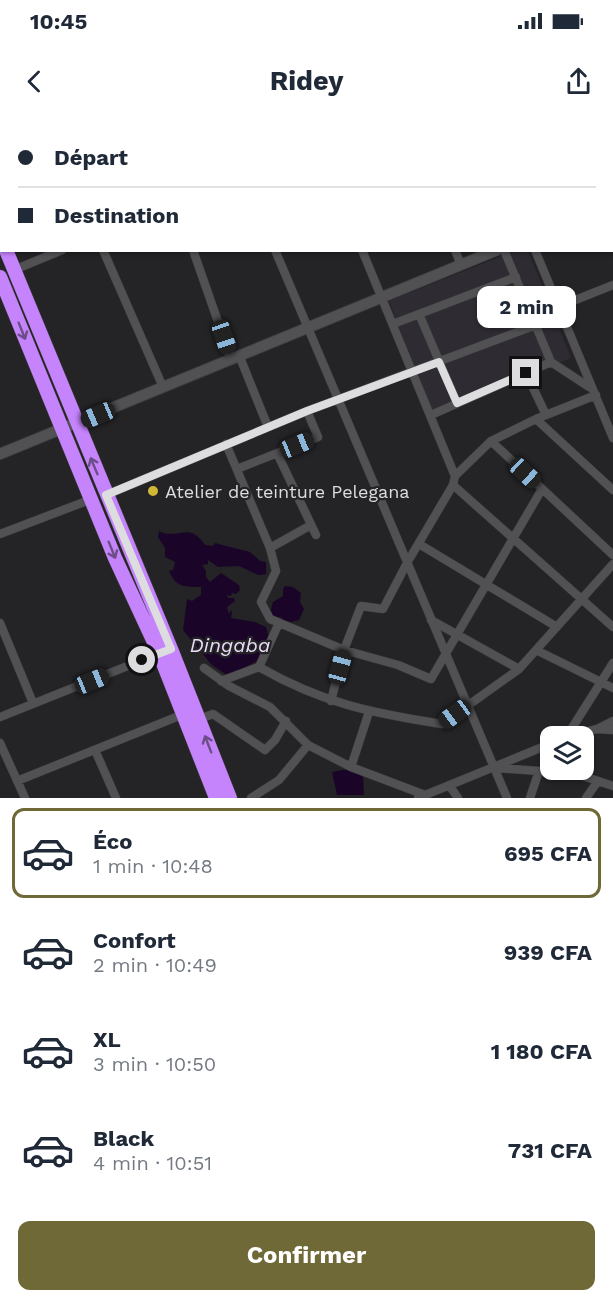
<!DOCTYPE html>
<html lang="fr">
<meta charset="utf-8">
<style>
:root{--surface:#fff;--page:#f6f6f7;--text:#1f2937;--muted:#747a83;--line:#e0e1e3;--accent:#6f6937}
body{margin:0;font-family:"Work Sans",sans-serif;background:var(--page);color:var(--text);height:100vh;display:flex;flex-direction:column;font-size:22px;white-space:nowrap}
*{box-sizing:border-box;margin:0}
p{font-size:20px;color:var(--muted)}
.icon{flex:none;width:33px;height:33px;fill:none;stroke:currentColor;stroke-width:2;stroke-linecap:round;stroke-linejoin:round}
.map{position:relative;height:678px;overflow:hidden}
.details{display:flex;flex-direction:column;background:var(--surface);flex:1}
.details>*{flex:none}
.guide{position:absolute;left:0px;top:0px;width:614px;height:132px;box-shadow:0 2px 4px #0004;display:grid;align-content:center;height:132px;padding:0 18px;background:var(--surface)}
.fabs{position:absolute;left:540px;top:606px;display:grid;gap:12px}
.fabs a{display:grid;place-items:center;width:54px;height:54px;border-radius:12px;background:var(--surface);box-shadow:0 2px 4px #0004;font-size:30px}
.end{position:absolute;width:27px;height:27px;margin:-14px;border:8px solid #dddcde;background:#111;box-shadow:0 0 0 3px #111}
.from{border-radius:50%}
.bubble{position:absolute;height:42px;border-radius:12px;background:var(--surface);box-shadow:0 2px 4px #0004;font-size:20px;font-weight:700;line-height:42px;text-align:center}
.car{position:absolute;width:18px;height:36px;margin:-18px -9px;border-radius:8px;box-shadow:0 0 4px 2px #0007;background:linear-gradient(#222 24%,#8ab4d8 0 40%,#222 0 76%,#8ab4d8 0 86%,#222 0)}
.guide b{display:flex;align-items:center;gap:21px;height:57px;font-size:22px}
.guide b+b{border-top:2px solid var(--line)}
.guide i{width:15px;height:15px;background:var(--text)}
ul{padding:10px 0 0;list-style:none}
li{display:flex;align-items:center;gap:18px;height:90px;margin:0 12px 9px;padding:0 6px;border:3px solid transparent;border-radius:12px}
li div{flex:1}
li b{display:block;font-size:22px}
li em{font-style:normal;font-weight:700}
li.active{border-color:var(--accent)}
li>.icon{width:54px;height:54px;stroke-width:1.5}
.action{display:flex;gap:12px;margin-top:auto;padding:12px 18px}
.action a{flex:1;height:69px;border-radius:12px;background:var(--accent);color:#fff;font-size:24px;font-weight:700;line-height:69px;text-align:center}
.status{display:flex;justify-content:space-between;align-items:center;height:42px;padding:0 30px;background:var(--surface);direction:ltr}
.status svg{height:16px;fill:currentColor}
header{display:flex;justify-content:space-between;align-items:center;height:78px;padding:0 18px;background:var(--surface);font-size:27px;font-weight:700}
.map>svg:first-child{display:block}
</style>
<div class="status"><b>10:45</b><svg viewBox="0 0 49 12"><path d="M0 12V9h3v3zM5 12V6h3v6zM10 12V3h3v9zM15 12V0h3v12zM26 1h20v11H26zM47 4h2v5h-2z"/></svg></div>
<header><svg class="icon" aria-label="back" viewBox="0 0 24 24"><path d="M15 5l-7 7 7 7"/></svg>Ridey<svg class="icon" aria-label="share" viewBox="0 0 24 24"><path d="M12 15V3M7 8l5-5 5 5M5 13v7h14v-7"/></svg></header>
<div class="map">
<svg width="613" height="678" viewBox="0 0 613 678">
<rect width="100%" height="100%" fill="#242326"/>
<path fill="#2e2b32" d="M515,131H528L571,238L432,292L389,181Z"/>
<path fill="#1a0529" d="M159,411C177,421 189,400 205,425L213,426L215,423L250,432L260,441L266,442V454L258,455L239,446L218,447L208,440V444L202,445L206,451V457L210,462L221,453L239,465L240,470L236,474L232,473L231,476L227,475L228,478H234L235,481L227,487L229,494L231,490L232,492L231,498L255,502L266,507L269,517L257,541L228,556L211,544L183,510L187,479L192,481L201,475V467C186,467 176,468 169,451L173,450L175,442L165,437V428L158,417Z
M285,466L293,467L301,473L300,482L304,489L299,500L291,502L281,500L282,497L275,498L270,493L273,482L283,476V469Z
M343,650H353L363,657L364,675H337L332,652Z"/>
<g fill="none" stroke-linecap="round" stroke-linejoin="round">
<g stroke="#403f41" stroke-width="9">
<path id="street" d="M50,0L51,2
M219,0L220,2
M402,0L403,2
M483,0L484,2
M565,0V2
M181,2L185,0
M377,2L381,0
M612,2H613
M0,74L2,73
M103,130L163,267
M193,130L231,239
M275,130L507,678
M362,130L455,356
M455,130L461,145
M504,130L551,242L589,267
M535,130L613,318
M14,150L62,130
M558,187L613,165
M419,194L457,283
M393,204L516,157
M239,235L268,307
M526,253L546,295
M431,295L551,242
M536,299L613,370
M491,321L613,435
M226,324L270,428
M277,333L316,415
M237,349L318,317L307,291
M453,365L613,507
M106,375L307,291L536,205
M311,405L270,428L276,451L261,482L270,499L344,530L398,545L431,559L542,369
M0,414L92,379
M419,424L557,507
M431,500L519,549
M0,503L33,583
M536,530L613,568
M259,547C322,583 371,593 442,604L519,549L613,444
M204,548L229,566L270,587L308,625L351,647L425,675
M221,561L259,547L279,503
M331,581L344,530L361,486L383,489L407,443L453,365L455,356L491,321L536,299L596,275
M0,597L160,533
M199,599L213,594L265,630L275,620L286,601
M597,609L613,610
M567,616L613,543
M568,616L597,609L613,601
M0,623L25,678
M95,630L116,678
M351,647L369,592
M496,648L539,651L554,650
M565,650L613,666
M17,661L184,594
M449,665L458,678
M251,678L279,660L308,625
M418,678L550,624
M530,678L539,651
M586,678L598,661"/>
</g>
<g stroke="#403f41" stroke-width="12">
<path id="secondary" d="M612,83L613,82
M0,334L497,130"/>
</g>
<g stroke="#403f41" stroke-width="15">
<path id="highway" d="M0,115L2,119
M6,130L171,529L230,678
M0,157L115,438L159,533L216,678"/>
</g>
<use href="#street" stroke="#515053" stroke-width="8"/>
<use href="#secondary" stroke="#515053" stroke-width="10"/>
<use href="#highway" stroke="#c583fc" stroke-width="14"/>
</g>
<defs><path id="oneway-shaft" d="M-6 0H5M1.5-3L5.5 0L1.5 3" fill="none" stroke-width="1.6" stroke-linecap="round" stroke-linejoin="round" transform="scale(1.5)"/></defs>
<g stroke="#6c4e86">
<use href="#oneway-shaft" transform="translate(22 211) rotate(68)"/>
<use href="#oneway-shaft" transform="translate(94 346) rotate(-113)"/>
<use href="#oneway-shaft" transform="translate(112 430) rotate(68)"/>
<use href="#oneway-shaft" transform="translate(208 624) rotate(-111)"/>
</g>
<g fill="none" stroke-linecap="round" stroke-linejoin="round">
<path stroke="#dddcde" stroke-width="8" d="M142,540L171,529L106,375L307,291L439,242L457,283L526,253"/>
</g>
<circle fill="#d1b736" stroke="#242326" stroke-width="2" cx="153" cy="371" r="6"/>
<g text-anchor="middle" dominant-baseline="central" stroke-width="4.5" stroke-linejoin="round" paint-order="stroke">
<g font-size="18" fill="#dddcde" stroke="#242326" text-anchor="start">
<text x="165" y="371">Atelier de teinture Pelegana</text>
</g>
<g font-size="20" font-style="italic" fill="#e9dbf8" stroke="#242326">
<text x="230" y="525">Dingaba</text>
</g>
</g>
</svg>
<div class="fabs">
<a><svg class="icon" aria-label="layers" viewBox="0 0 24 24"><path d="M12 4l9 5-9 5-9-5zM3 14l9 5 9-5"/></svg></a>
</div>
<i class="end from" style="left:142px;top:540px"></i>
<i class="end" style="left:526px;top:253px"></i>
<div class="bubble" style="left:477px;top:166px;width:99px">2 min</div>
<i class="car" style="left:224px;top:217px;rotate:161deg"></i>
<i class="car" style="left:98px;top:295px;rotate:247deg"></i>
<i class="car" style="left:297px;top:325px;rotate:68deg"></i>
<i class="car" style="left:525px;top:353px;rotate:133deg"></i>
<i class="car" style="left:340px;top:547px;rotate:15deg"></i>
<i class="car" style="left:92px;top:561px;rotate:68deg"></i>
<i class="car" style="left:455px;top:594px;rotate:234deg"></i>
<div class="guide">
<b><i class="from"></i>Départ</b>
<b><i></i>Destination</b>
</div>
</div>
<section class="details">
<ul>
<li class="active"><svg class="icon" aria-label="car" viewBox="0 0 24 24"><path d="M5 17H2v-5l4-1 3-4h7l3 4 3 1v5h-3M9 17h6M6 11h13"/><circle cx="7" cy="17" r="2"/><circle cx="17" cy="17" r="2"/></svg><div><b>Éco</b><p>1 min · 10:48</p></div><em>695 CFA</em></li>
<li><svg class="icon" aria-label="car" viewBox="0 0 24 24"><path d="M5 17H2v-5l4-1 3-4h7l3 4 3 1v5h-3M9 17h6M6 11h13"/><circle cx="7" cy="17" r="2"/><circle cx="17" cy="17" r="2"/></svg><div><b>Confort</b><p>2 min · 10:49</p></div><em>939 CFA</em></li>
<li><svg class="icon" aria-label="car" viewBox="0 0 24 24"><path d="M5 17H2v-5l4-1 3-4h7l3 4 3 1v5h-3M9 17h6M6 11h13"/><circle cx="7" cy="17" r="2"/><circle cx="17" cy="17" r="2"/></svg><div><b>XL</b><p>3 min · 10:50</p></div><em>1 180 CFA</em></li>
<li><svg class="icon" aria-label="car" viewBox="0 0 24 24"><path d="M5 17H2v-5l4-1 3-4h7l3 4 3 1v5h-3M9 17h6M6 11h13"/><circle cx="7" cy="17" r="2"/><circle cx="17" cy="17" r="2"/></svg><div><b>Black</b><p>4 min · 10:51</p></div><em>731 CFA</em></li>
</ul>
<div class="action"><a>Confirmer</a></div>
</section>
